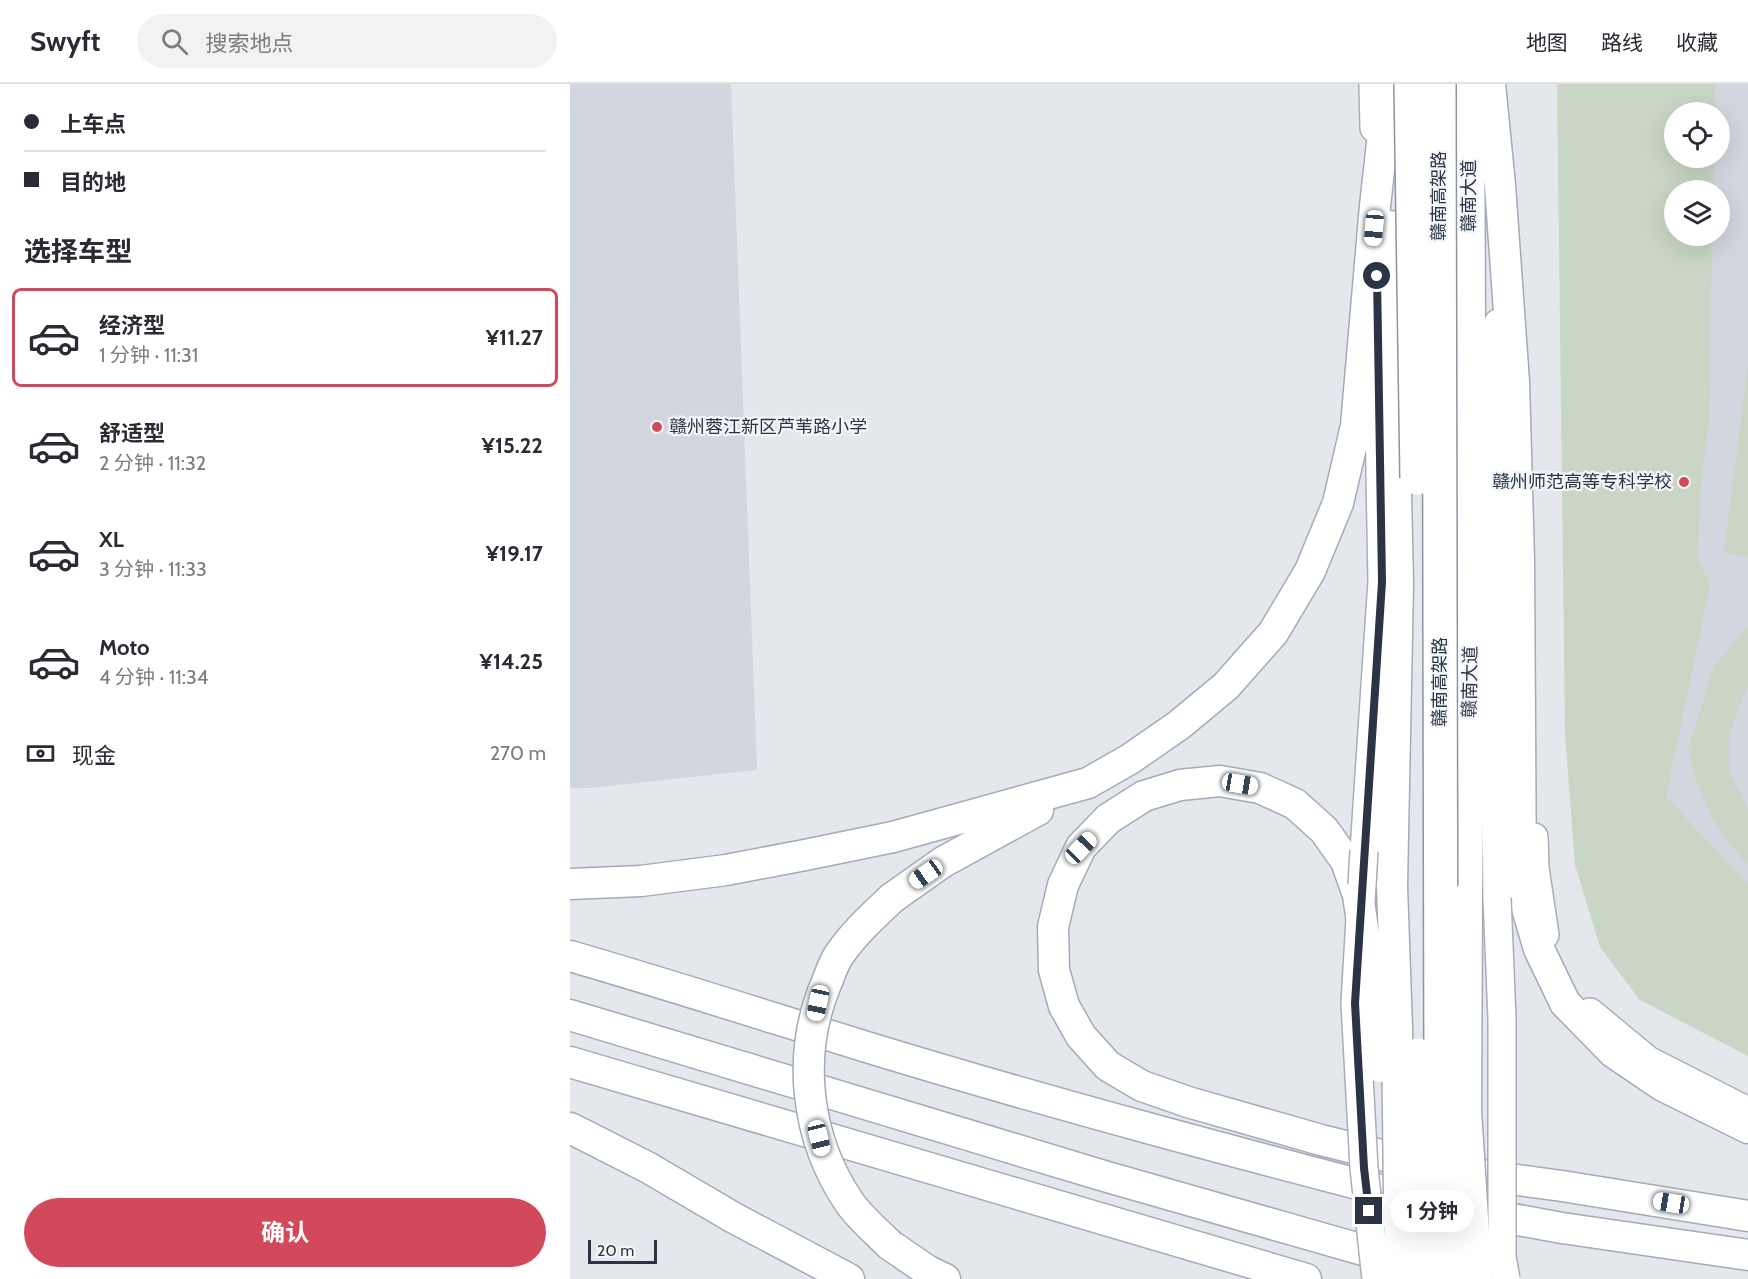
<!DOCTYPE html>
<html lang="zh">
<meta charset="utf-8">
<style>
:root{--surface:#fff;--page:#f2f2f3;--text:#2b2b33;--muted:#7c7c81;--line:#e1e1e2;--accent:#d1495b}
body{margin:0;font-family:Cabin,"Noto Sans SC",sans-serif;background:var(--page);color:var(--text);height:100vh;display:flex;flex-direction:column;font-size:22px;white-space:nowrap}
*{box-sizing:border-box;margin:0}
p{font-size:20px;color:var(--muted)}
.icon{flex:none;width:33px;height:33px;fill:none;stroke:currentColor;stroke-width:2;stroke-linecap:round;stroke-linejoin:round}
.map{position:relative;flex:1;overflow:hidden}
.side{display:flex;flex-direction:column;background:var(--surface);width:570px}
.side>*{flex:none}
.banner{display:grid;align-content:center;height:132px;padding:0 24px;background:var(--surface)}
.tools{position:absolute;left:1094px;top:18px;display:grid;gap:12px}
.tools a{display:grid;place-items:center;width:66px;height:66px;border-radius:50%;background:var(--surface);box-shadow:0 6px 24px #0002;font-size:30px}
.scale{position:absolute;left:18px;bottom:15px;width:69px;box-sizing:border-box;padding-left:6px;border:3px solid #2b3445;border-top:0;font-size:16px;line-height:21px;white-space:nowrap;color:#2b3445;-webkit-text-stroke:4px #f4f6f9;paint-order:stroke}
.end{position:absolute;width:27px;height:27px;margin:-14px;border:8px solid #2b3445;background:#fff;box-shadow:0 0 0 3px #fff}
.from{border-radius:50%}
.bubble{position:absolute;height:42px;border-radius:21px;background:var(--surface);box-shadow:0 6px 24px #0002;font-size:20px;font-weight:700;line-height:42px;text-align:center}
.car{position:absolute;width:18px;height:36px;margin:-18px -9px;border-radius:8px;box-shadow:0 0 4px 2px #0007;background:linear-gradient(#fff 24%,#345 0 40%,#fff 0 76%,#345 0 86%,#fff 0)}
.banner b{display:flex;align-items:center;gap:21px;height:57px;font-size:22px}
.banner b+b{border-top:2px solid var(--line)}
.banner i{width:15px;height:15px;background:var(--text)}
ul{padding:0;list-style:none}
li{display:flex;align-items:center;gap:18px;height:99px;margin:0 12px 9px;padding:0 12px;border:3px solid transparent;border-radius:9px}
li div{flex:1}
li b{display:block;font-size:22px}
li em{font-style:normal;font-weight:700}
li.active{border-color:var(--accent)}
li>.icon{width:54px;height:54px;stroke-width:1.5}
h2{padding:0 24px;font-size:27px;line-height:72px}
.pay{display:flex;align-items:center;gap:15px;height:66px;padding:0 24px;font-size:22px}
.pay p{margin-inline-start:auto}
.action{display:flex;gap:12px;margin-top:auto;padding:12px 24px}
.action a{flex:1;height:69px;border-radius:36px;background:var(--accent);color:#fff;font-size:24px;font-weight:700;line-height:69px;text-align:center}
header{display:flex;align-items:center;gap:36px;box-sizing:border-box;height:84px;padding:0 30px;background:var(--surface);border-bottom:2px solid var(--line)}
header strong{font-size:28px}
nav{display:flex;gap:33px;margin-inline-start:auto;font-size:21px}
.search{width:420px;height:54px;background:var(--page);display:flex;align-items:center;gap:15px;box-sizing:border-box;padding:0 21px;border-radius:33px;color:var(--muted);font-size:22px}
main{display:flex;flex:1;min-height:0}
.map>svg:first-child{display:block}
</style>
<header>
<strong>Swyft</strong>
<div class="search"><svg class="icon" aria-label="search" viewBox="0 0 24 24"><circle cx="10" cy="10" r="6"/><path d="M15 15l6 6"/></svg>搜索地点</div>
<nav><a>地图</a><a>路线</a><a>收藏</a></nav>
</header>
<main>
<section class="side">
<div class="banner">
<b><i class="from"></i>上车点</b>
<b><i></i>目的地</b>
</div>
<h2>选择车型</h2>
<ul>
<li class="active"><svg class="icon" aria-label="car" viewBox="0 0 24 24"><path d="M5 17H2v-5l4-1 3-4h7l3 4 3 1v5h-3M9 17h6M6 11h13"/><circle cx="7" cy="17" r="2"/><circle cx="17" cy="17" r="2"/></svg><div><b>经济型</b><p>1 分钟 · 11:31</p></div><em>¥11.27</em></li>
<li><svg class="icon" aria-label="car" viewBox="0 0 24 24"><path d="M5 17H2v-5l4-1 3-4h7l3 4 3 1v5h-3M9 17h6M6 11h13"/><circle cx="7" cy="17" r="2"/><circle cx="17" cy="17" r="2"/></svg><div><b>舒适型</b><p>2 分钟 · 11:32</p></div><em>¥15.22</em></li>
<li><svg class="icon" aria-label="car" viewBox="0 0 24 24"><path d="M5 17H2v-5l4-1 3-4h7l3 4 3 1v5h-3M9 17h6M6 11h13"/><circle cx="7" cy="17" r="2"/><circle cx="17" cy="17" r="2"/></svg><div><b>XL</b><p>3 分钟 · 11:33</p></div><em>¥19.17</em></li>
<li><svg class="icon" aria-label="car" viewBox="0 0 24 24"><path d="M5 17H2v-5l4-1 3-4h7l3 4 3 1v5h-3M9 17h6M6 11h13"/><circle cx="7" cy="17" r="2"/><circle cx="17" cy="17" r="2"/></svg><div><b>Moto</b><p>4 分钟 · 11:34</p></div><em>¥14.25</em></li>
</ul>
<div class="pay"><svg class="icon" aria-label="cash" viewBox="0 0 24 24"><path d="M3 7h18v10H3z"/><circle cx="12" cy="12" r="2"/></svg>现金<p>270 m</p></div>
<div class="action"><a>确认</a></div>
</section>
<div class="map">
<svg width="1178" height="1195" viewBox="0 0 1178 1195">
<rect width="100%" height="100%" fill="#e4e7ec"/>
<path fill="#d2d6de" fill-rule="evenodd" d="M0,0H161L187,686L20,704H0Z
M1046,0H1178V800L1096,712ZM1104,28H1149V74H1104ZM1104,106H1149V152H1104Z"/>
<path fill="#c9d6c5" d="M987,0H1145V28H1104V74H1144L1143,106H1104V152H1142L1139,336L1130,411L1128,476L1140,501L1096,712L1178,800V972L1070,916L1030,863L1005,781L995,649Z
M1178,280V473L1154,468Z
M1178,542V604L1172,614L1159,652V686L1178,725V780L1166,768L1142,734L1125,693L1118,666L1144,583Z"/>
<g fill="none" stroke-linecap="round" stroke-linejoin="round">
<g stroke="#a9aeb7" stroke-width="30">
<path id="secondary" d="M803,0L804,44
M964,753L965,784L975,851
M794,767L812,497L807,229
M927,814L924,493L928,239
M1020,928L1078,976L1178,1027"/>
</g>
<g stroke="#a3abb8" stroke-width="33">
<path id="primary" d="M920,0L930,101L944,298L949,476L951,804L969,865L995,919L1043,968L1093,1002L1178,1044
M820,142L828,499L822,802
M0,800L71,797L156,786L235,771L323,753L518,699L560,675L609,641L656,602L703,549L740,487L768,419L786,342L805,122L817,14
M788,811L776,777L754,746L725,720L690,704L650,697L610,701L574,712L538,735L511,763L493,801L483,843L484,886L494,922L511,952L538,982L572,1002L618,1018L751,1056L867,1085L992,1102L1178,1132
M322,814L373,778L468,726
M897,814L901,497L899,0
M0,872C97,900 193,931 290,961C476,1018 664,1068 853,1117
M0,931L534,1092L828,1176
M0,978L736,1195
M0,1044L77,1083L164,1134L279,1195
M905,1128L992,1144L1178,1171
M320,1161L358,1187L375,1195"/>
</g>
<use href="#secondary" stroke="#fff" stroke-width="27"/>
<use href="#primary" stroke="#fff" stroke-width="30"/>
<g stroke="#a9aeb7" stroke-width="30" stroke-linecap="butt">
<path id="secondary-bridge" d="M794,767L785,919L794,1084L806,1195
M927,814L932,935V1173L936,1195"/>
</g>
<g stroke="#a3abb8" stroke-width="33" stroke-linecap="butt">
<path id="primary-bridge" d="M822,802L827,944L830,1195
M788,811L804,919L810,983
M897,814L896,1027L907,1195
M320,1161C307,1148 290,1134 279,1118C236,1054 226,972 256,900C260,891 263,880 269,871C284,849 303,832 322,814"/>
</g>
<g stroke="#8b94a3" stroke-width="36" stroke-linecap="butt">
<path id="highway-bridge" d="M841,0L847,394
M869,0L871,1011L889,1195
M848,971V1042L858,1195"/>
</g>
<use href="#secondary-bridge" stroke="#fff" stroke-width="27"/>
<use href="#primary-bridge" stroke="#fff" stroke-width="30"/>
<use href="#highway-bridge" stroke="#fff" stroke-width="33"/>
</g>
<g fill="none" stroke-linecap="round" stroke-linejoin="round">
<path stroke="#2b3445" stroke-width="8" d="M799,1127L794,1084L785,919L812,498L807,192"/>
</g>
<g fill="#d1495b" stroke="#f4f6f9" stroke-width="2">
<circle cx="87" cy="343" r="6"/>
<circle cx="1114" cy="398" r="6"/>
</g>
<g text-anchor="middle" dominant-baseline="central" stroke-width="4.5" stroke-linejoin="round" paint-order="stroke">
<g font-size="18" fill="#2b3445" stroke="#f4f6f9">
<text transform="translate(869 112) rotate(-90)">赣南高架路</text>
<text transform="translate(899 112) rotate(-90)">赣南大道</text>
<text transform="translate(870 598) rotate(-90)">赣南高架路</text>
<text transform="translate(900 598) rotate(-89)">赣南大道</text>
</g>
<g font-size="18" fill="#2b3445" stroke="#f4f6f9" text-anchor="start">
<text x="99" y="343">赣州蓉江新区芦苇路小学</text>
<text x="1102" y="398" text-anchor="end">赣州师范高等专科学校</text>
</g>
</g>
</svg>
<div class="tools">
<a><svg class="icon" aria-label="locate" viewBox="0 0 24 24"><circle cx="12" cy="12" r="6"/><path d="M12 2v4M12 18v4M2 12h4M18 12h4"/></svg></a>
<a><svg class="icon" aria-label="layers" viewBox="0 0 24 24"><path d="M12 4l9 5-9 5-9-5zM3 14l9 5 9-5"/></svg></a>
</div>
<div class="scale">20 m</div>
<i class="end from" style="left:807px;top:192px"></i>
<i class="end" style="left:799px;top:1127px"></i>
<div class="bubble" style="left:820px;top:1106px;width:84px">1 分钟</div>
<i class="car" style="left:804px;top:144px;rotate:185deg"></i>
<i class="car" style="left:670px;top:700px;rotate:100deg"></i>
<i class="car" style="left:511px;top:764px;rotate:44deg"></i>
<i class="car" style="left:356px;top:790px;rotate:235deg"></i>
<i class="car" style="left:248px;top:919px;rotate:192deg"></i>
<i class="car" style="left:249px;top:1054px;rotate:166deg"></i>
<i class="car" style="left:1101px;top:1119px;rotate:279deg"></i>
</div>
</main>
